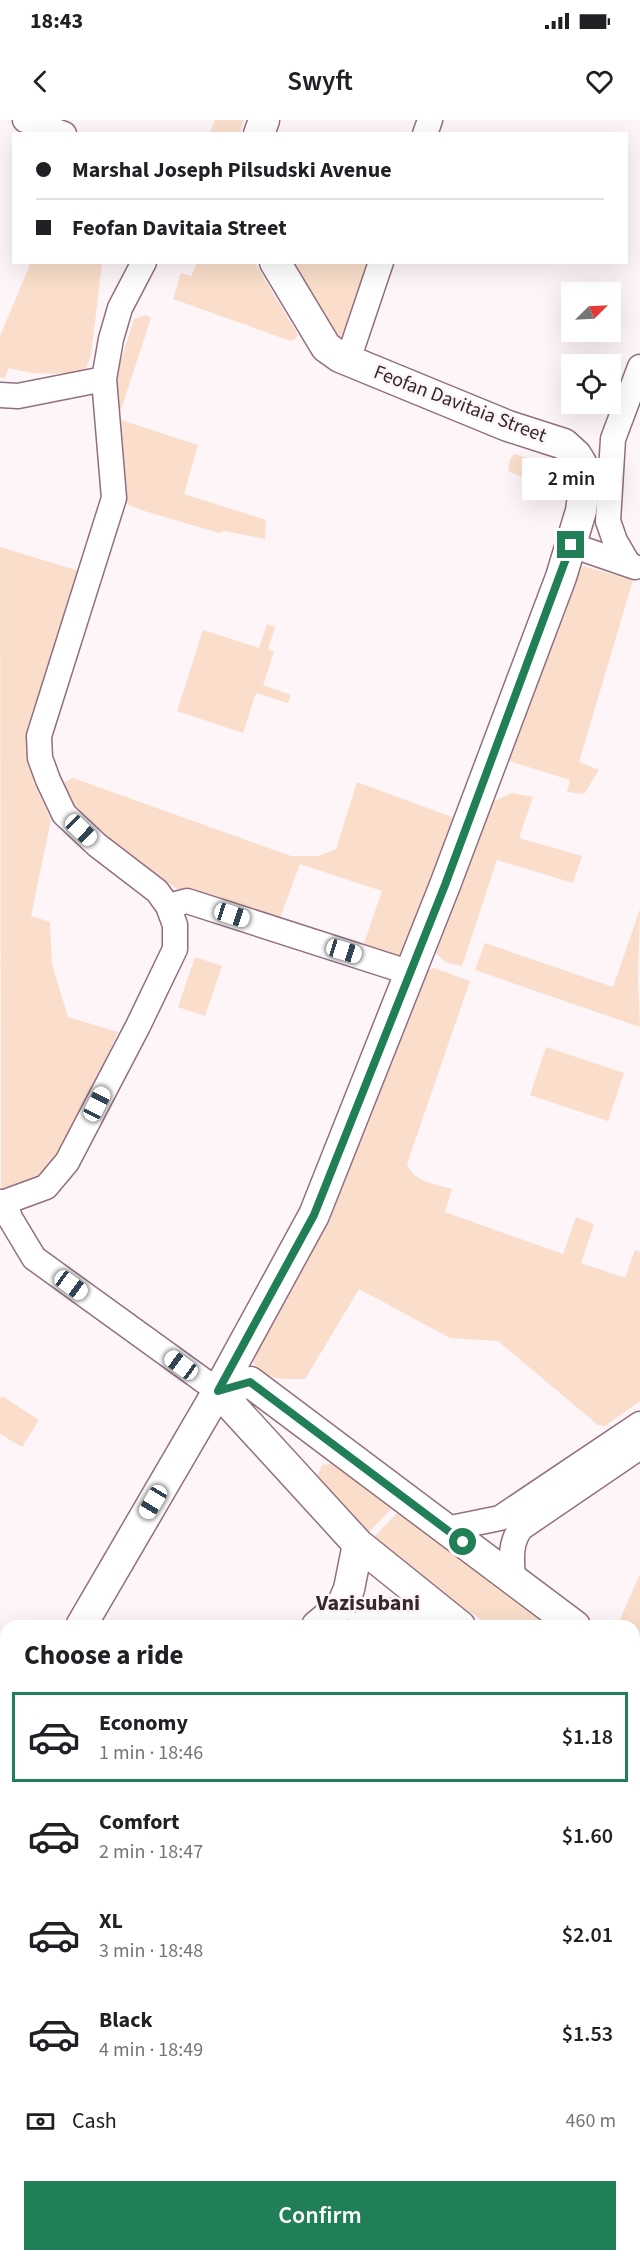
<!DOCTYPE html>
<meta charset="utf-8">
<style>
:root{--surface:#fff;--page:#f6f6f6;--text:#202124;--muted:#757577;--line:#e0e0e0;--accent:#207f57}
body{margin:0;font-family:"Source Sans 3",sans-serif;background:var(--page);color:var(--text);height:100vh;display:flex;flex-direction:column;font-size:22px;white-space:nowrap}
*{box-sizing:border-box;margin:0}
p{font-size:20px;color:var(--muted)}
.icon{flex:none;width:33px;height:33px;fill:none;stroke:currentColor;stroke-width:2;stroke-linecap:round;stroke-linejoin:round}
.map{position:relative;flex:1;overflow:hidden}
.drawer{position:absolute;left:0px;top:1500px;width:640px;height:642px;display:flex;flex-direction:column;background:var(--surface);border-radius:18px 18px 0 0;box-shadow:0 6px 24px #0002}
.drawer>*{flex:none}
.top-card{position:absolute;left:12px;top:12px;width:616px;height:132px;border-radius:0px;box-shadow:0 6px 24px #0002;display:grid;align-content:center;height:132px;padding:0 24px;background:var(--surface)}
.needle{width:39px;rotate:66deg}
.buttons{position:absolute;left:561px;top:162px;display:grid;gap:12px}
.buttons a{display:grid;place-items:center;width:60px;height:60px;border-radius:0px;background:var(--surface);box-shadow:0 6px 24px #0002;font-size:30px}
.end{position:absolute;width:27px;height:27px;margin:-14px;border:8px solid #207f57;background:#fff;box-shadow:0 0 0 3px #fff}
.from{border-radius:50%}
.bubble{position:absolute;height:42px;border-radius:0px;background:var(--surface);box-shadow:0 6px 24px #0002;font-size:20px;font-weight:600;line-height:42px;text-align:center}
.car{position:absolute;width:18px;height:36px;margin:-18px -9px;border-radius:8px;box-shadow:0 0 4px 2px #0007;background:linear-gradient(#fff 24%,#345 0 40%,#fff 0 76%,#345 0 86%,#fff 0)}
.top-card b{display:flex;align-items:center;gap:21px;height:57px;font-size:22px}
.top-card b+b{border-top:2px solid var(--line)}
.top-card i{width:15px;height:15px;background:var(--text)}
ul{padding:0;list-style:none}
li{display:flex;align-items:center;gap:18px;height:90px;margin:0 12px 9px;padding:0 12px;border:3px solid transparent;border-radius:0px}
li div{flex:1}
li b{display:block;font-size:22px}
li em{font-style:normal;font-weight:600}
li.on{border-color:var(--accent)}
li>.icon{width:54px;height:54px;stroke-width:1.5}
h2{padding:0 24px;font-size:27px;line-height:72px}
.pay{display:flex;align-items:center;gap:15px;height:66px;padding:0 24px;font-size:22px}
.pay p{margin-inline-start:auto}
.action{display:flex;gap:12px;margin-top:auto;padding:12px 24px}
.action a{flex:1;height:69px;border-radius:0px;background:var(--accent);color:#fff;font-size:24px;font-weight:600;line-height:69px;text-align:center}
.status{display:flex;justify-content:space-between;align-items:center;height:42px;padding:0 30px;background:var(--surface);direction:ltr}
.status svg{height:16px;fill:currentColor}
header{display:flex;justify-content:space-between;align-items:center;height:78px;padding:0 24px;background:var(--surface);font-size:27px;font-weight:600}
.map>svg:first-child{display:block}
</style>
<div class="status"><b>18:43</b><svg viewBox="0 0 49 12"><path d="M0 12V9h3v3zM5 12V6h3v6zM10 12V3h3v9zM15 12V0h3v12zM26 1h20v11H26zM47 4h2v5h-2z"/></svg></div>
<header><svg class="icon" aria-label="back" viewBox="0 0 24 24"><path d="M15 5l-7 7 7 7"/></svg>Swyft<svg class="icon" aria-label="heart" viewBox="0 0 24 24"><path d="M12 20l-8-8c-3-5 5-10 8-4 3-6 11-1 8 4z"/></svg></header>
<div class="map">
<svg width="640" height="2142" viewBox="0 0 640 2142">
<rect width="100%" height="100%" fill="#fdf5f8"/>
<path fill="#fadecb" d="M215,0H244L240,13H210Z
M31,142L102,143L91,235L86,249C61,256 33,255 9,248L4,259L0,257V216Z
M197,143H255L298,215L294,220H288L173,179L181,153L191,156Z
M288,143H373L347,223L335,217Z
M146,195L151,198L118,299L198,325L184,374L266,400L265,419L225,411L219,413L141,390L129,385L118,374L115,260L134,199Z
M514,334L563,348L570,359L564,370L556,371L508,351L510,339Z
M0,427L79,451L27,608L29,638L34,663L51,700L31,796L50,802L52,844L68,897L118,912C104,943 63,1047 37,1062C26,1069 13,1069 1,1070Z
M583,446L633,460L579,642L599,650L584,674L567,672L570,660L509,641L577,450Z
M267,504L275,507L268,529L274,532L263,565L291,575L288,583L256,573L243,613L177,591L203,510L259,528Z
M73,658L291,736H319L336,729L357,662L457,699L403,845L361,832L382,771L300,744L277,806L196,782L119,729L85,701L62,675L64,663Z
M512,673L533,677L519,718L582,736L573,763L497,740L462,846L445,842L437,834L436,825L487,684Z
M640,789L638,859L640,907L475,850L485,823L613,867Z
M195,837L222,846L205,896L178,887Z
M434,848L470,861L407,1044C413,1062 436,1064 452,1069L445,1092L563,1134L576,1097L594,1104L581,1143L625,1158L635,1130L640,1132V1281L605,1306L598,1305L498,1221L450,1218L359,1169L305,1259C281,1259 263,1262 250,1237L426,852Z
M546,927L624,953L608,1001L530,975Z
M2,1276L39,1300L22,1327L0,1314V1280Z
M336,1343L393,1387L369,1412L320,1362L317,1357L322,1345Z
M399,1391L547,1506H490L401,1444L374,1417Z
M640,1454V1539L635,1533L634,1506H617Z
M635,1860L640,1861V2142H552L553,2136H634Z
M292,2136H370L367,2142H289Z
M378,2136H457L454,2142H375Z"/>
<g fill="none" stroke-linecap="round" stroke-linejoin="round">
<path stroke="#dadef6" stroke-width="5" d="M616,2136V2142"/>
<g stroke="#926f80" stroke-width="27">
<path id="minor" d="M25,0L64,14
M425,14L430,0
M348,240L381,142
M0,275L18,276L104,259
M571,425L635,447
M629,445L615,421L608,401L613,319L640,247
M168,786L187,781L411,853
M0,1082H5L46,1067L67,1042L138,906L175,829V805L168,786L157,771L97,725L64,694L48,660L40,638L39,616L114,378L104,259L111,219L120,188L144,142
M5,1082L10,1098L34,1138L218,1271
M446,1409L500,1398L640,1304
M513,1460C512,1441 509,1424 521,1408L640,1327
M634,1852H640
M541,2142V2136"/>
</g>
<g stroke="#926f80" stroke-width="33">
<path id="major" d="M259,14L264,0
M218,1271L250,1262L575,1506
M218,1271L358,1424L460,1506
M81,1506L218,1271L314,1095L445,765L561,457L581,391L585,359L581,343L576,335L564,324L508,306L340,237L326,227L275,142
M317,1506L342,1485L349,1469L358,1424
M362,1506C394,1484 419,1496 453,1503
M634,1553L640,1558
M634,1624L640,1628
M0,1640L6,1630
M0,1720L6,1716
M0,1756L6,1751"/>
</g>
<use href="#minor" stroke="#fff" stroke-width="24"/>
<use href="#major" stroke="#fff" stroke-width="30"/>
</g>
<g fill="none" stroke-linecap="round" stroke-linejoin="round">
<path stroke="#207f57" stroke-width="8" d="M463,1422L250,1262L218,1271L314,1095L445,765L571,425"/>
</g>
<g text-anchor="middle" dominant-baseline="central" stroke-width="5" stroke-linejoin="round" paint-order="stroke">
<g font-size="20" fill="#37282f" stroke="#fdf5f8">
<text transform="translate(460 284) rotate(21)">Feofan Davitaia Street</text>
</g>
<g font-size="22" font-weight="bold" fill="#37282f" stroke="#fdf5f8">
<text x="368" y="1483">Vazisubani</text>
</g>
</g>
</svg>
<div class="buttons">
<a><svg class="needle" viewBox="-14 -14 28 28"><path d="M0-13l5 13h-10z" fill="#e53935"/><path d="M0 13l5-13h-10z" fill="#757577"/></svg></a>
<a><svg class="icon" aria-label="locate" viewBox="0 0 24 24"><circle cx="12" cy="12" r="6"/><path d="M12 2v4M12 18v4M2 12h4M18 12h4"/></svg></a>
</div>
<i class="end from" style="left:463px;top:1422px"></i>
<i class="end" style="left:571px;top:425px"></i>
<div class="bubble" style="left:522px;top:338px;width:99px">2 min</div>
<i class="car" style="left:81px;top:710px;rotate:134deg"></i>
<i class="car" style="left:232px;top:795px;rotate:108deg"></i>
<i class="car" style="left:344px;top:831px;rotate:107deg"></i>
<i class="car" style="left:97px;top:984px;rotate:27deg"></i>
<i class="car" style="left:71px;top:1165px;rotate:126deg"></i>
<i class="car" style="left:181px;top:1245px;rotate:306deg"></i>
<i class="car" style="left:153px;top:1382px;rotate:211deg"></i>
<div class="top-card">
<b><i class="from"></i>Marshal Joseph Pilsudski Avenue</b>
<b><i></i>Feofan Davitaia Street</b>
</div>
<section class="drawer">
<h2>Choose a ride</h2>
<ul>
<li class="on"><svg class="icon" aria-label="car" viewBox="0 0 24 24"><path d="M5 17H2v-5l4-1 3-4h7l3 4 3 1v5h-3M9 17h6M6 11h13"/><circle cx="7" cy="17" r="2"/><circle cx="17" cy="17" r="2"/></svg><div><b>Economy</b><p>1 min · 18:46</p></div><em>$1.18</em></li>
<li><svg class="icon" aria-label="car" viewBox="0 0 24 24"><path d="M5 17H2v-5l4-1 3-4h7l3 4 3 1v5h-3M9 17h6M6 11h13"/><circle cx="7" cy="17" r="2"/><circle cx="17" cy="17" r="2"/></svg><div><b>Comfort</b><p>2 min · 18:47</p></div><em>$1.60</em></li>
<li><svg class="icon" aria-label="car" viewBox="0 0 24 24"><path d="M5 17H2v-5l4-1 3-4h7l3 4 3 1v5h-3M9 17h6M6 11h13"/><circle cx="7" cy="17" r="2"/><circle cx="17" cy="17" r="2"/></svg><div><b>XL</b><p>3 min · 18:48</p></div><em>$2.01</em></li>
<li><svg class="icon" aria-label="car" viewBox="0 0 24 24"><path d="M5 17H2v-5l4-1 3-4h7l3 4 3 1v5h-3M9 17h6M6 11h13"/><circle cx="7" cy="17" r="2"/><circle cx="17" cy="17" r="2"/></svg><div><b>Black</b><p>4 min · 18:49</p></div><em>$1.53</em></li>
</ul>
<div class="pay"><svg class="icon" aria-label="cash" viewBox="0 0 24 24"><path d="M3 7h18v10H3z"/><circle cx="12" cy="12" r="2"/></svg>Cash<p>460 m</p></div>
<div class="action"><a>Confirm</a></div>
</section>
</div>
